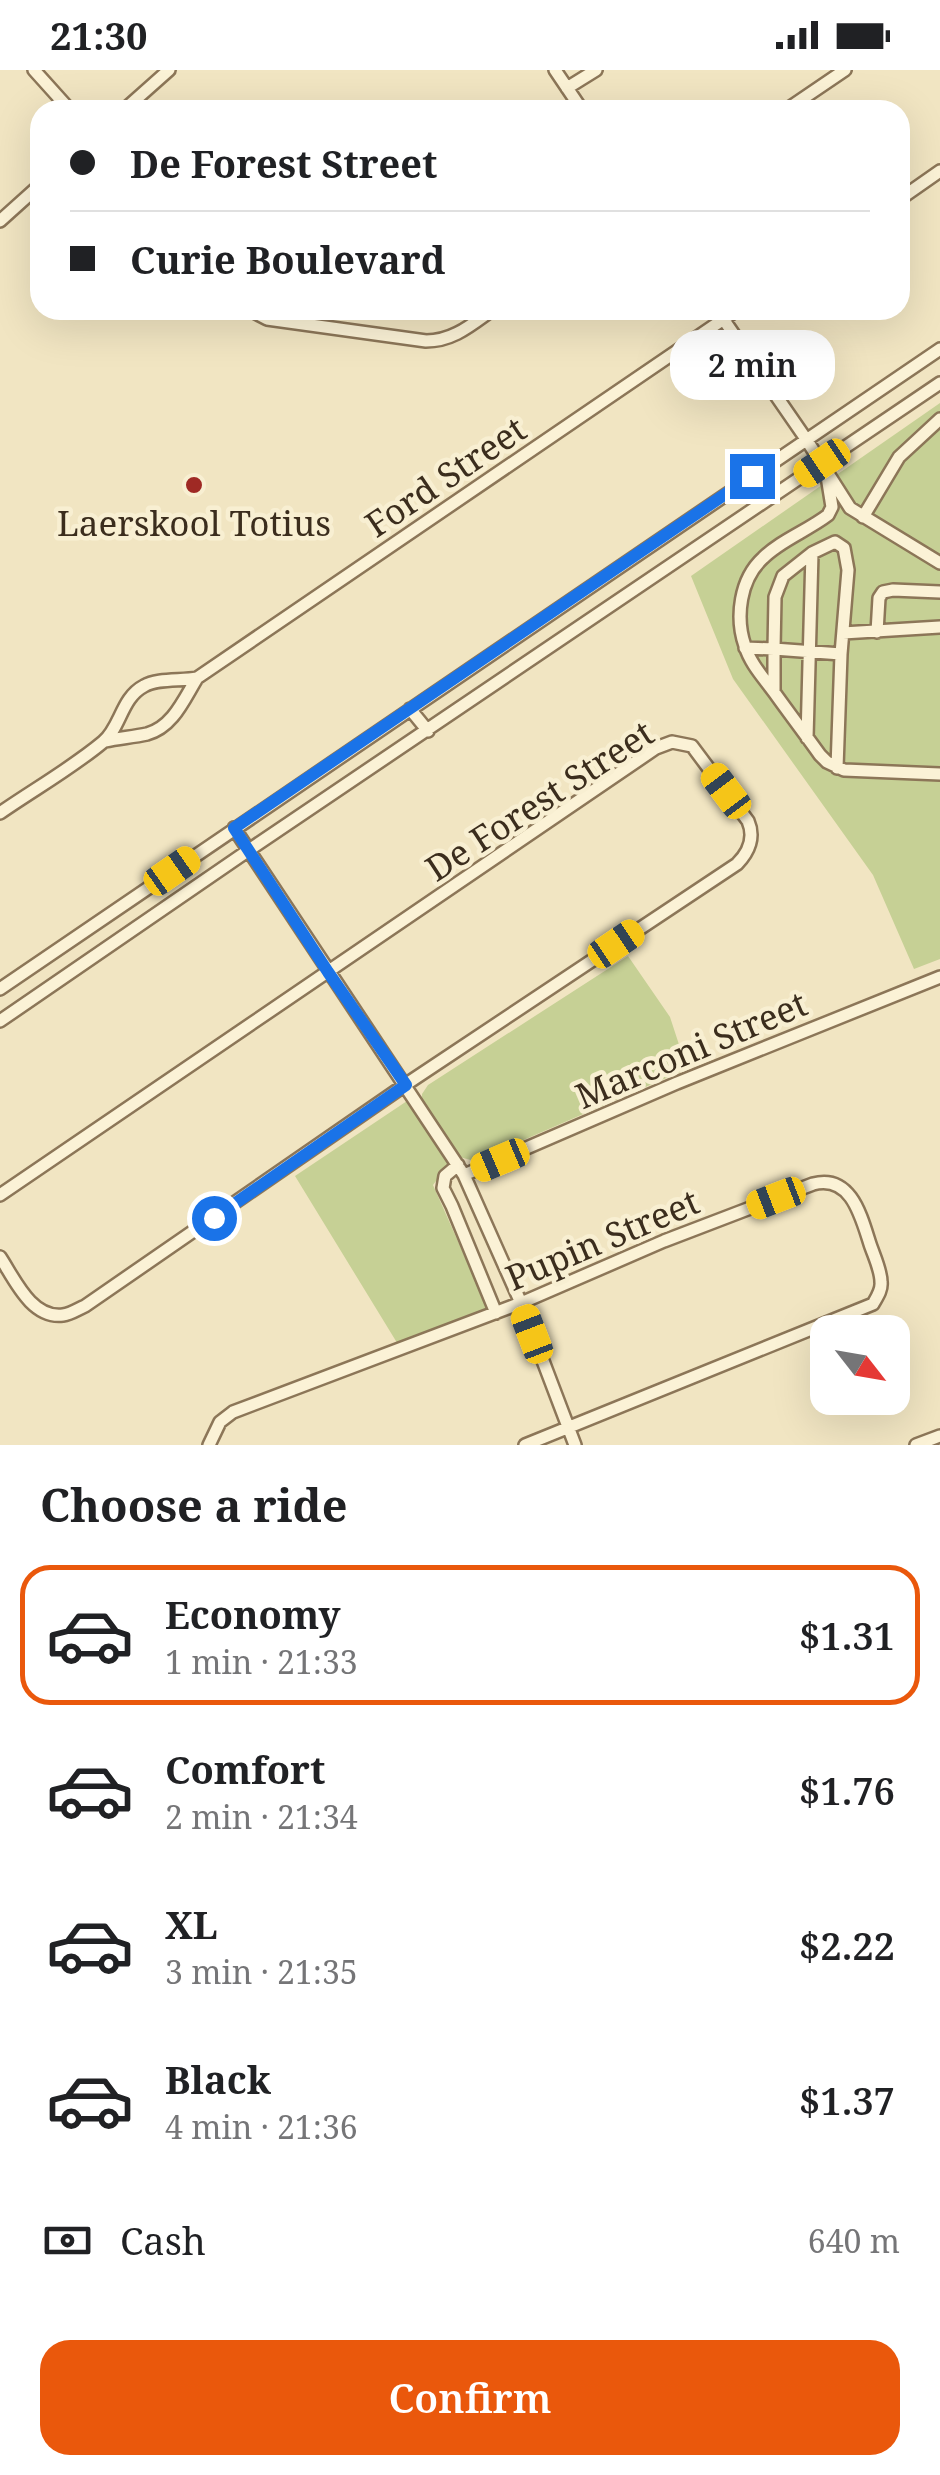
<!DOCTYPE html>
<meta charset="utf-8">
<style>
:root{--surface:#fff;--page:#f6f6f6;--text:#202124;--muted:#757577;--line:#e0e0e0;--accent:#ea580c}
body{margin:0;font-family:"Noto Serif",serif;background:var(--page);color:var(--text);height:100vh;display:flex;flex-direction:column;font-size:38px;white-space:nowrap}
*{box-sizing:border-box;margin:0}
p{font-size:32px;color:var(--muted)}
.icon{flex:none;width:55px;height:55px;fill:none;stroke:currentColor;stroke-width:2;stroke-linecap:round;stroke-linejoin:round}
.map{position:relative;height:1375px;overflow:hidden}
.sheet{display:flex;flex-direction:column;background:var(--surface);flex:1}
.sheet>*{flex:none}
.guide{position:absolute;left:30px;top:30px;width:880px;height:220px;border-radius:30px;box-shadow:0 10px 40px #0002;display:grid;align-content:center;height:220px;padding:0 40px;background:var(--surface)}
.needle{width:65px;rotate:121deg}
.fabs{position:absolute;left:810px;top:1245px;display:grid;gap:20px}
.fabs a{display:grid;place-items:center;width:100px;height:100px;border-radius:20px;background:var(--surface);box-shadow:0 10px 40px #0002;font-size:50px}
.end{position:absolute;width:45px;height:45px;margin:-22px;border:12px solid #1a73e8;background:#fff;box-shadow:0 0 0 5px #fff}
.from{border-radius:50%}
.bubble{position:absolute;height:70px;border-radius:30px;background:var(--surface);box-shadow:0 10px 40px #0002;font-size:32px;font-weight:600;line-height:70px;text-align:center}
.car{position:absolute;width:30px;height:60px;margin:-30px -15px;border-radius:12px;box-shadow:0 0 8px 2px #0007;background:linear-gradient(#f5c518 24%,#345 0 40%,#f5c518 0 76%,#345 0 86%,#f5c518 0)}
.guide b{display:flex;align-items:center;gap:35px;height:95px;font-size:38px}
.guide b+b{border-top:2px solid var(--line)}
.guide i{width:25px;height:25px;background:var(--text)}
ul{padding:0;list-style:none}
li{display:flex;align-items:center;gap:30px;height:140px;margin:0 20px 15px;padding:0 20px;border:5px solid transparent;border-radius:30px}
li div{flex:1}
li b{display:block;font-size:38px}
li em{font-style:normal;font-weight:600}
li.on{border-color:var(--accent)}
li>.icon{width:90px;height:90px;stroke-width:1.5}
h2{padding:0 40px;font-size:45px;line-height:120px}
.pay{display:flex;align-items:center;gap:25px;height:110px;padding:0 40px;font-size:38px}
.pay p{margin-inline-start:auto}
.cta{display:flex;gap:20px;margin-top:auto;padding:20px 40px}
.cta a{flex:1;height:115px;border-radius:30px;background:var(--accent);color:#fff;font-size:40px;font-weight:600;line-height:115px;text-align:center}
.status{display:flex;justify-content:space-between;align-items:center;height:70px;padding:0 50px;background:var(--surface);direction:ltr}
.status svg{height:28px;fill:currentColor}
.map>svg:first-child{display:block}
</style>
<div class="status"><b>21:30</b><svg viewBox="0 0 49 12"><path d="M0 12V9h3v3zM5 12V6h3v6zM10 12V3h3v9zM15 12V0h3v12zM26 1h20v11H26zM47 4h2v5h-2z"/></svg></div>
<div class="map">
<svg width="940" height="1375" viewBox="0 0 940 1375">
<rect width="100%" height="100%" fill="#f1e5c2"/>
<path fill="#c6d095" d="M940,333V889L914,899L873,805L733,609L691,506Z
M628,886L670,947L687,999L475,1091L459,1087L422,1033V1024L428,1015Z
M407,1031L449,1094L433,1115L488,1239L399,1276L295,1106Z"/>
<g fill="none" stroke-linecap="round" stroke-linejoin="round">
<g stroke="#8c7658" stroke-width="16">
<path id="minor" d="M34,0L70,40
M555,0L582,40
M567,18L596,0
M124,40L169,0
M786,40L845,0
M900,129L940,101
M0,151L40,115
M250,240L267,249L426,271C453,271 471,255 492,240
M717,240L806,369L850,438L940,493
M826,400L832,437L828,445C807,461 781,470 763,488C740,509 735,547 745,576C750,593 763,607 774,622C789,643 805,664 820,685L827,692L844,700L940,704
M863,447L899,387L940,349
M877,562L879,528L883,522L893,520L940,522
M843,563L940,557
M745,578L774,579V622
M410,639L428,661
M807,668L812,483
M105,671C119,668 133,667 147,664C173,657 184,629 197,608
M837,698L841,584L848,500L844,478L835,472L812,483L783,506L775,527L774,579L841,584
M0,743C33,720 72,698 103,672C121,657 121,628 144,616C157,608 181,611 197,608L737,240
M234,758L464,1105L521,1233L575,1375
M0,919L940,279
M0,951L249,780L940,313
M458,1095L445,1106L443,1118L452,1136L496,1243
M464,1105L677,1013L940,907
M0,1125L656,678L672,672L692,676L748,751C755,767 749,782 737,794L405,1015L85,1236C78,1239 71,1244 63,1245C31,1249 14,1208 0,1187
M209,1375L220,1352L233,1342L521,1233L664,1171L813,1114C851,1104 861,1146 870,1174C874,1186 881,1200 881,1212C882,1220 877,1227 873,1234L525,1375
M916,1375L940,1366"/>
</g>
<use href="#minor" stroke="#fbf2d6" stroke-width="11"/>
</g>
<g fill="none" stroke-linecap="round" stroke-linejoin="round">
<path stroke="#1a73e8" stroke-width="12" d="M214,1148L406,1015L328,902L234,758L752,406"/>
</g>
<circle fill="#9f2924" stroke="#f8efd2" stroke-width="4" cx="194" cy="415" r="10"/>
<g text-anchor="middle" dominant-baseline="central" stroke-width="9" stroke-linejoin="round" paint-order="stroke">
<g font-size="35" fill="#3b2d1d" stroke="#f8efd2">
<text transform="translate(445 406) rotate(-34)">Ford Street</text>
<text transform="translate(539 730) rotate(-33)">De Forest Street</text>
<text transform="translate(691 979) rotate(-23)">Marconi Street</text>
<text transform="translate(602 1169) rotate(-23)">Pupin Street</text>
</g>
<g font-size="35" fill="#3b2d1d" stroke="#f8efd2">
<text x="194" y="452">Laerskool Totius</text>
</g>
</g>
</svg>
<div class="fabs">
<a><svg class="needle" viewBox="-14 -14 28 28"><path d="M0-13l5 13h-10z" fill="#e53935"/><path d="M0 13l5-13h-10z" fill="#757577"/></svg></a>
</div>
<i class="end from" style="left:214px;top:1148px"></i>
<i class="end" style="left:752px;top:406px"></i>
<div class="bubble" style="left:670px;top:260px;width:165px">2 min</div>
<i class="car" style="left:822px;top:393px;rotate:236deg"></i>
<i class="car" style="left:726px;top:721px;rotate:323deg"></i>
<i class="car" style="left:172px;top:801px;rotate:55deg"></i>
<i class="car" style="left:616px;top:874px;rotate:56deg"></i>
<i class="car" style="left:500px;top:1090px;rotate:247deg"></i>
<i class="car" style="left:776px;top:1128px;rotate:249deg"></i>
<i class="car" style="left:532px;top:1264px;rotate:339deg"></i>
<div class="guide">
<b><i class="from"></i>De Forest Street</b>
<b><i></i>Curie Boulevard</b>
</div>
</div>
<section class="sheet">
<h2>Choose a ride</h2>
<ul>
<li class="on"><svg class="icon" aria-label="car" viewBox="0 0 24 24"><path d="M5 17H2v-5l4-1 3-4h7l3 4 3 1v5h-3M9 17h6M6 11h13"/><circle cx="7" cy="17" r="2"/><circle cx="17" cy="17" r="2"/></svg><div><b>Economy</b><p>1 min · 21:33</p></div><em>$1.31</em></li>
<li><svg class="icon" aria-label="car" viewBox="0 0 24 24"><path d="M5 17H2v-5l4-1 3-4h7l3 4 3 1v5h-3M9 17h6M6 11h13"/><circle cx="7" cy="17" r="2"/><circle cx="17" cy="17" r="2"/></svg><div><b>Comfort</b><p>2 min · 21:34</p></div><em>$1.76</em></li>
<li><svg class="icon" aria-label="car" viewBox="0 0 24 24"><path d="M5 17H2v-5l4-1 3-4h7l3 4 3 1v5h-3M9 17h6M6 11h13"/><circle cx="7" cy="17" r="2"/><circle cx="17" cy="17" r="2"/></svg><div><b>XL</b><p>3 min · 21:35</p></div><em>$2.22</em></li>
<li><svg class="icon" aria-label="car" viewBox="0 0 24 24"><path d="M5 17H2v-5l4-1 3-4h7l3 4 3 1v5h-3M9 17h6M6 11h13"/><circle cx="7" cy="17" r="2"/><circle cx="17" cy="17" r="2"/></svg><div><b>Black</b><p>4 min · 21:36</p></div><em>$1.37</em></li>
</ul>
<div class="pay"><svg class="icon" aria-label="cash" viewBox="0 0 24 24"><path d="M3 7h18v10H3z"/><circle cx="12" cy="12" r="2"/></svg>Cash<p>640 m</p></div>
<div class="cta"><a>Confirm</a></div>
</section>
